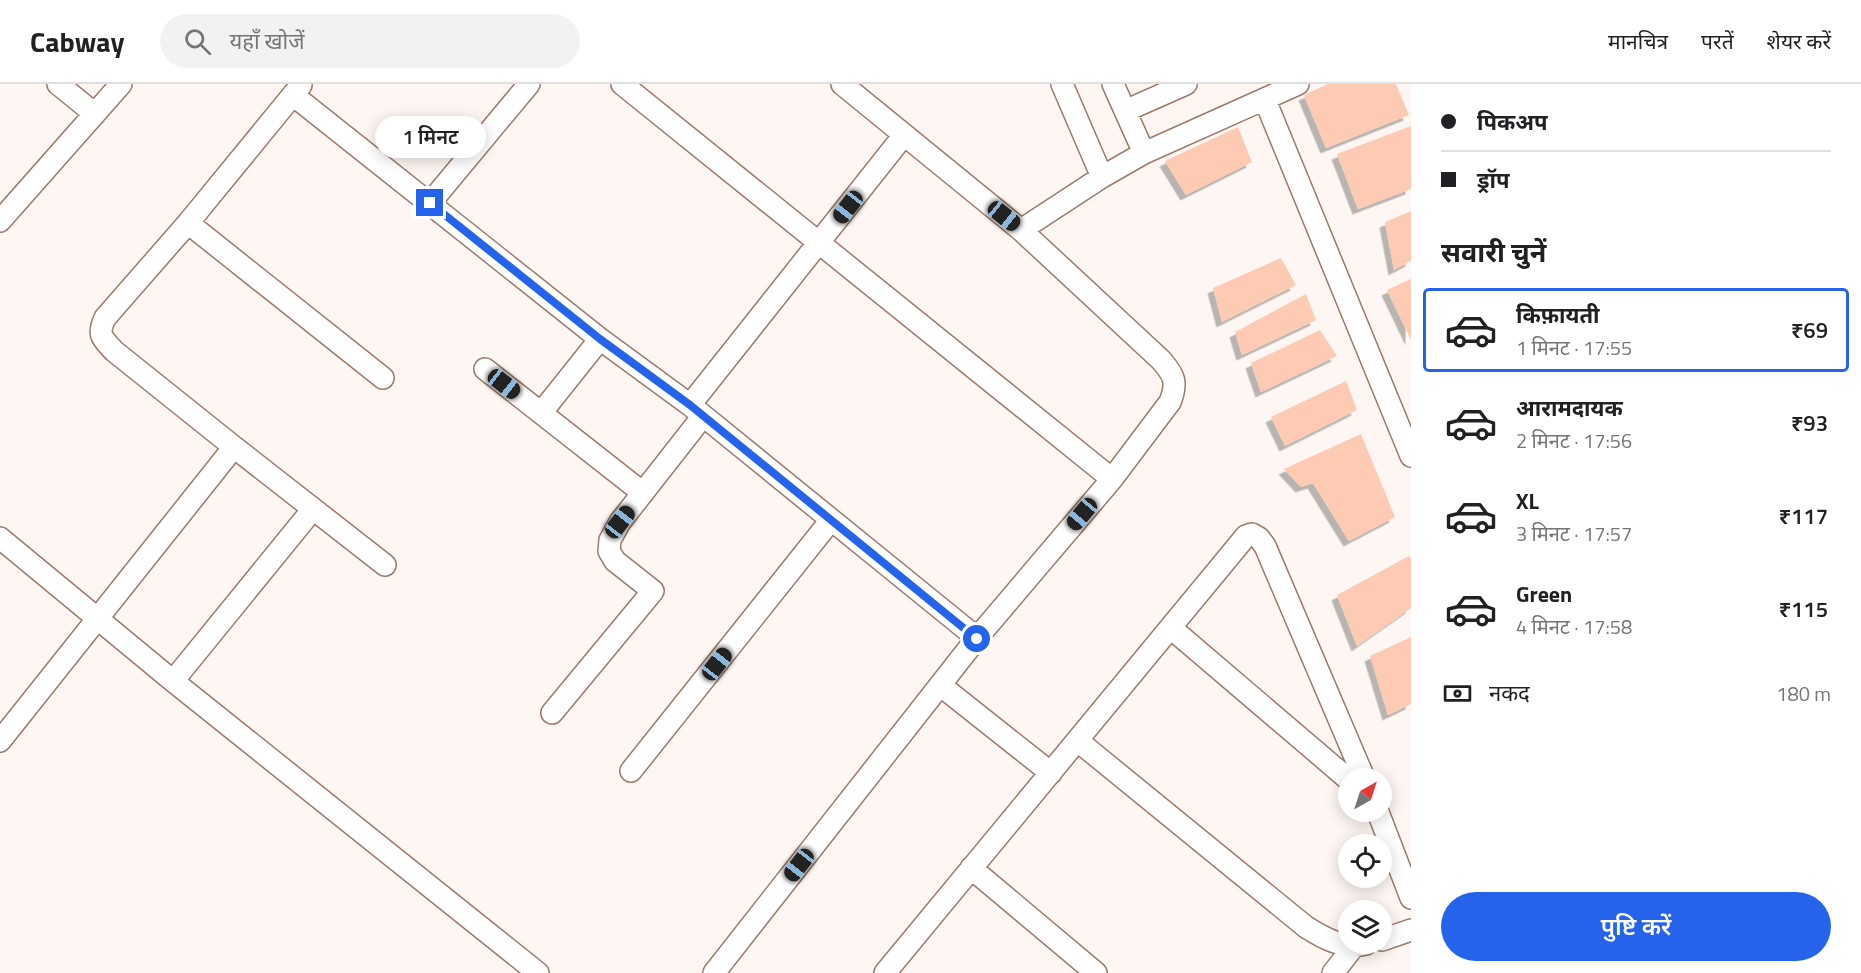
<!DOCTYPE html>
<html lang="hi">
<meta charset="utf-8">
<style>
:root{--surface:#fff;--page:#f2f2f2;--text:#202124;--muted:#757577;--line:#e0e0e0;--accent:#2563eb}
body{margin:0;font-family:"Titillium Web","Noto Sans Devanagari",sans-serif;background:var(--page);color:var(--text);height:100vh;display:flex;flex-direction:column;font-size:22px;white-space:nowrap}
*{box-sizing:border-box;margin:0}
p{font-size:20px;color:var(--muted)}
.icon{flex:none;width:33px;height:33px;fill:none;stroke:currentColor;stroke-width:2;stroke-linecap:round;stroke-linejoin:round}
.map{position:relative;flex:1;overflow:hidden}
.side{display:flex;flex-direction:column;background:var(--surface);width:450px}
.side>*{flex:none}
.banner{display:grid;align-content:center;height:132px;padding:0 30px;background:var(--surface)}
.needle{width:39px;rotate:39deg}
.fabs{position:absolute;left:1338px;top:684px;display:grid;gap:12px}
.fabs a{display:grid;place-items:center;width:54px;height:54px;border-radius:50%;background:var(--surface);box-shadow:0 3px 15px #0003;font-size:30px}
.end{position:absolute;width:27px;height:27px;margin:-14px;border:8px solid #2563eb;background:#fff;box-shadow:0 0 0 3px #fff}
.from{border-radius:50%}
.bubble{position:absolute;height:42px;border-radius:21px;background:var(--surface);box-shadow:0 3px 15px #0003;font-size:20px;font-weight:600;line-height:42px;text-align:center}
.car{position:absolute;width:18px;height:36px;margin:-18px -9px;border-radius:8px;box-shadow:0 0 4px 2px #0007;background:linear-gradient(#222 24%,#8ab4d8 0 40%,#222 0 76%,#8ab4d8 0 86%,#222 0)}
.banner b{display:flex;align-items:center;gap:21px;height:57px;font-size:22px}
.banner b+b{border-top:2px solid var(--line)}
.banner i{width:15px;height:15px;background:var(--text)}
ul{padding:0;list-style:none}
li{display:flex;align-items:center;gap:18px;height:84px;margin:0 12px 9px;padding:0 18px;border:3px solid transparent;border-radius:6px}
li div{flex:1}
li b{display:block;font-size:22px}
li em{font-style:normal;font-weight:600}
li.selected{border-color:var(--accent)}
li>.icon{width:54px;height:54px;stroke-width:1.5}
h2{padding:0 30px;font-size:27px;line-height:72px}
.pay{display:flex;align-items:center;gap:15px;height:66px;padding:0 30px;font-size:22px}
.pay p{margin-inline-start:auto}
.action{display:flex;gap:12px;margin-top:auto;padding:12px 30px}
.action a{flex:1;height:69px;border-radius:36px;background:var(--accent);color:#fff;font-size:24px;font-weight:600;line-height:69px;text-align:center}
header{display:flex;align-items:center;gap:36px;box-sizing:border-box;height:84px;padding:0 30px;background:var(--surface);border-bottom:2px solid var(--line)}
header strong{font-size:28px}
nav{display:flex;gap:33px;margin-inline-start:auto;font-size:21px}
.search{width:420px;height:54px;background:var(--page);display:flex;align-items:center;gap:15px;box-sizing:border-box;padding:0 21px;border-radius:33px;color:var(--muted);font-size:22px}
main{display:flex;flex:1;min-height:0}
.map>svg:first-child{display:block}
</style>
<header>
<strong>Cabway</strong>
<div class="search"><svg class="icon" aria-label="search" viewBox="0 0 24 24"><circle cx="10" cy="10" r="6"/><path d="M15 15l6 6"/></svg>यहाँ खोजें</div>
<nav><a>मानचित्र</a><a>परतें</a><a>शेयर करें</a></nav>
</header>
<main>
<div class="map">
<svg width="1411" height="889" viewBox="0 0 1411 889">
<defs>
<filter id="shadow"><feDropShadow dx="-5.5" dy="5.5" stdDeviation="0" flood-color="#0004"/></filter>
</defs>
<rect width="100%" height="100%" fill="#fdf6f2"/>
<path fill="#fdcab3" filter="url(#shadow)" d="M1328,0H1396L1409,31L1326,64L1304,11Z
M1411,42V105L1358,125L1337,70Z
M1238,43L1252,78L1186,111L1165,77Z
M1411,127V177L1394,186L1385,138Z
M1281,174L1296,201L1222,238L1213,204Z
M1411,195V256L1387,206Z
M1306,210L1316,236L1242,271L1235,248Z
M1320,246L1337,272L1261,308L1251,279Z
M1346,297L1357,326L1285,362L1271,333Z
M1361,350L1395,433L1349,457L1313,399L1301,403L1284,385Z
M1409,472L1411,475V524L1357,562L1337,511Z
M1411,553V620L1388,631L1370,572Z"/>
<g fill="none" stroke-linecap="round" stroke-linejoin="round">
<g stroke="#9b7a6a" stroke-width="24">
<path id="minor" d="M58,0L95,30
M622,0L1112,395
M1062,0L1102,93
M1113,0L1144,69
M293,11L600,255L690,321L977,554L1112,395L1170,318C1178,298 1174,291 1161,276L1021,146L842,0
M1265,16L1411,372
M1125,27L1186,0
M430,119L529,0
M0,137L121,0
M188,139L383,294
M1021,146L1102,93L1144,69L1298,0
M485,285L643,409
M690,321L904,51
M541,329L600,255
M234,363L385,481
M0,454L173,597L538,889
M1171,544L1348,695
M173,597L313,425
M940,601L1051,689
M552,629L653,507L615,477L609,467L610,456L620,438L703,332
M0,657L234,363L114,267C102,254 97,251 105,234L188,139L301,1
M1078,657L1306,843C1325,855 1343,865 1366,860
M631,687L831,436
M1378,728L1411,814
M971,784L1096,889
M1382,856L1411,846
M714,889L977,554
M885,889L1246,452L1252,450L1259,454L1265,462L1364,694
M1333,889L1354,862"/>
</g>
<use href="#minor" stroke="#fff" stroke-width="21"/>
</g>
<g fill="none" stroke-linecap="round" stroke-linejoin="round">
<path stroke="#2563eb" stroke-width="8" d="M430,119L600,255L690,321L977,555"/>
</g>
</svg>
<div class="fabs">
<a><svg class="needle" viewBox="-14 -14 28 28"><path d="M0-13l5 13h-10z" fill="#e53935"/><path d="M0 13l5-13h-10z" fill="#757577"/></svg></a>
<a><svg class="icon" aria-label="locate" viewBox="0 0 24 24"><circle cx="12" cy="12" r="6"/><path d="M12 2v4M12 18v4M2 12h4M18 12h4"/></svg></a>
<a><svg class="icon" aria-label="layers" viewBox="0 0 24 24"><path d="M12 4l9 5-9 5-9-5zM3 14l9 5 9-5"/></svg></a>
</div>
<i class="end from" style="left:977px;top:555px"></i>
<i class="end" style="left:430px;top:119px"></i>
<div class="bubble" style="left:375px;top:32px;width:111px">1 मिनट</div>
<i class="car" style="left:848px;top:123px;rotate:218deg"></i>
<i class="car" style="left:1004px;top:132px;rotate:129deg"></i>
<i class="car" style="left:504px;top:300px;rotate:128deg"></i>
<i class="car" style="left:1082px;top:430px;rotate:220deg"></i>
<i class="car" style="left:620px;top:438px;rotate:38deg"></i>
<i class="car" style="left:717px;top:580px;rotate:38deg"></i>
<i class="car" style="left:799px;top:781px;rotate:218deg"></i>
</div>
<section class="side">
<div class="banner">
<b><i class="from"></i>पिकअप</b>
<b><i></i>ड्रॉप</b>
</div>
<h2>सवारी चुनें</h2>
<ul>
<li class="selected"><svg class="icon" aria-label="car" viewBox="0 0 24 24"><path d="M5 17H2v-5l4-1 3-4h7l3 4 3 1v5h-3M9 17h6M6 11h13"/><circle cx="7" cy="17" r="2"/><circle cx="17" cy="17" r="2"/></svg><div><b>किफ़ायती</b><p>1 मिनट · 17:55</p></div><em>₹69</em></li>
<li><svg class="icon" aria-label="car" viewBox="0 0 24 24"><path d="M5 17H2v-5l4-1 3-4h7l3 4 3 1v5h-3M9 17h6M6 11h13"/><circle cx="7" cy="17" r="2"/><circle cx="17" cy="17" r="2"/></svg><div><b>आरामदायक</b><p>2 मिनट · 17:56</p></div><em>₹93</em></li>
<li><svg class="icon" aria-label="car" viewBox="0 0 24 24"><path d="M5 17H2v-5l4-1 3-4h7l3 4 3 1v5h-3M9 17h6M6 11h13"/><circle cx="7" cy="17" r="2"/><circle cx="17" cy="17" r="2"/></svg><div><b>XL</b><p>3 मिनट · 17:57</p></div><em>₹117</em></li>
<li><svg class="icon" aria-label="car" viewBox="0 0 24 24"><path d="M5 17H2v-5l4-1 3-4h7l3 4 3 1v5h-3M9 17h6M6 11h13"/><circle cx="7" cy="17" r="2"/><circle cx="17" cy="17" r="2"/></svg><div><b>Green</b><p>4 मिनट · 17:58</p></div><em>₹115</em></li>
</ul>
<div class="pay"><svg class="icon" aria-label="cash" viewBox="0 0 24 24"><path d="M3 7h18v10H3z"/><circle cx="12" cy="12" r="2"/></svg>नकद<p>180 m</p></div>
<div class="action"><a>पुष्टि करें</a></div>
</section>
</main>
